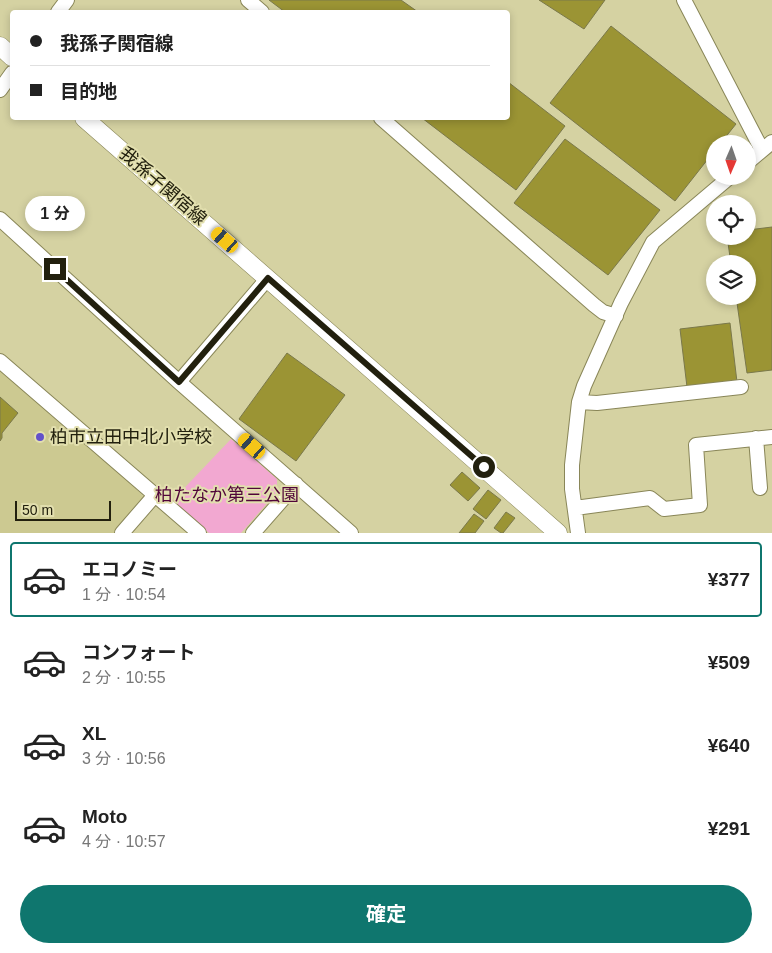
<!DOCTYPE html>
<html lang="ja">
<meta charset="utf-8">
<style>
:root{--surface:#fff;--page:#f2f2f2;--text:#222;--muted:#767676;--line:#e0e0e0;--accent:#0f766e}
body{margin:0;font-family:Arial,"Noto Sans JP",sans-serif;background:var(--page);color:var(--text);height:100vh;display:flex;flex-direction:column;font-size:19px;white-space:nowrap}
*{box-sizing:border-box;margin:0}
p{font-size:16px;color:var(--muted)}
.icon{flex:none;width:28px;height:28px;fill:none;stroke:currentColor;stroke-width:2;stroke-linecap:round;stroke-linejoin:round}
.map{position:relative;height:533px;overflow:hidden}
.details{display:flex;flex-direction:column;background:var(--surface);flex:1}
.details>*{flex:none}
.banner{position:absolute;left:10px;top:10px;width:500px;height:110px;border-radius:5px;box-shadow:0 2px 8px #0003;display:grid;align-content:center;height:110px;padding:0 20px;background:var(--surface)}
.needle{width:32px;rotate:182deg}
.buttons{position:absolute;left:706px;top:135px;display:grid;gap:10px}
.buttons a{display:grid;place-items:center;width:50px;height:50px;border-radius:50%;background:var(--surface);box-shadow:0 2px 8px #0003;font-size:25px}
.scale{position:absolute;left:15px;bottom:12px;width:96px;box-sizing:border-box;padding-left:5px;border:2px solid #22200e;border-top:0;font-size:14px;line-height:18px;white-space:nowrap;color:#22200e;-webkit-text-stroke:4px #e2dfae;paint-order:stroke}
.end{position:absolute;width:22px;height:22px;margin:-11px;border:6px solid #22200e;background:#fff;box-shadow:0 0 0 2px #fff}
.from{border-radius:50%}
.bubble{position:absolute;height:35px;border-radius:18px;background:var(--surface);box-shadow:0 2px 8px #0003;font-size:16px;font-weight:700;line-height:35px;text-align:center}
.car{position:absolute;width:15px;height:30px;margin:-15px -8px;border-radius:6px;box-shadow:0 0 4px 1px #0007;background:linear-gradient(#f5c518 24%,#345 0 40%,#f5c518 0 76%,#345 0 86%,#f5c518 0)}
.banner b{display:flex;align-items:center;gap:18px;height:48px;font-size:19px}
.banner b+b{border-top:1px solid var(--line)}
.banner i{width:12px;height:12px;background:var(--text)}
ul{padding:9px 0 0;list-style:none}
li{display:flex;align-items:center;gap:15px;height:75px;margin:0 10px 8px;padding:0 10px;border:2px solid transparent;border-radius:5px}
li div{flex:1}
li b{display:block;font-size:19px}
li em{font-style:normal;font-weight:700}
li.active{border-color:var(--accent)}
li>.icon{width:45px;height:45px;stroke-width:1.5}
.cta{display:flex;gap:10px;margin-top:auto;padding:10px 20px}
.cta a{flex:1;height:58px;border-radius:30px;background:var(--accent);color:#fff;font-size:20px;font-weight:700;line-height:58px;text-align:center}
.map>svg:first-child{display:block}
</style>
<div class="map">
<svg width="772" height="533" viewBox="0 0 772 533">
<rect width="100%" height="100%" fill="#d5d2a2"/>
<path fill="#ccc991" d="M0,370L106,459L147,500L116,533H0Z"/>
<path fill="#f2a8d1" d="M231,439L277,479V492L241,533H209L171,502Z"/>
<path fill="#9b9434" stroke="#7a784b" d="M269,0H401L418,12H285Z
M539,0H605L584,29Z
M611,26L736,124L720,144H715V150L675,201L550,103Z
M508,82L565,126L516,190L422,118H508Z
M565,139L660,210L608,275L514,203Z
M772,227V370L747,373L736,296H748V264H731L727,236H748V230Z
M730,323L737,382L687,387L680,329Z
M287,353L345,395L296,461L239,419Z
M0,397L18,413L2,433V438L0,441Z
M462,472L480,488L468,501L450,485Z
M488,490L501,500L486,519L473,509Z
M506,512L515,518L503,533H501L494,528Z
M474,514L484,521L475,533H459Z"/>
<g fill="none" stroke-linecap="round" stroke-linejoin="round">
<g stroke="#898658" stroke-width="16">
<path id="minor" d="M248,0L262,12
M684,0L762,150
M58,12L67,0
M0,90L12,73
M381,118L594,305L603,312L616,316
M748,162L772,142
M0,219L179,382L351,533
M0,361L199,533
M179,382L268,278
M579,402L597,403L741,387
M756,438L760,488
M575,508L650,498L664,509L700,505L696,445L772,437
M122,533L155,495
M253,533L296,484
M578,533L572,489V465L579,402L584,386L621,303L653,242L731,176"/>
</g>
<g stroke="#898658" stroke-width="19">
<path id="major" d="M0,46L12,57
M84,118L558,533"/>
</g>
<use href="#minor" stroke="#fff" stroke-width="14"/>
<use href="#major" stroke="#fff" stroke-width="18"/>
</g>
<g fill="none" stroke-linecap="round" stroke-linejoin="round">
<path stroke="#22200e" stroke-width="6" d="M55,269L179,382L268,278L484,467"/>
</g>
<circle fill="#6351ca" stroke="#e2dfae" stroke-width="2" cx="40" cy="437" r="5"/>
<g text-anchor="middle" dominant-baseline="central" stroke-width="4" stroke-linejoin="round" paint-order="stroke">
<g font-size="18" fill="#22200e" stroke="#e2dfae">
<text transform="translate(163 186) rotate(41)">我孫子関宿線</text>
</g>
<g font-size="18" fill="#22200e" stroke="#e2dfae" text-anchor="start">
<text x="50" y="437">柏市立田中北小学校</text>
</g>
<g font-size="18" fill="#510539" stroke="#e2dfae">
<text x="227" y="495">柏たなか第三公園</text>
</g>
</g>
</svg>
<div class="buttons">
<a><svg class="needle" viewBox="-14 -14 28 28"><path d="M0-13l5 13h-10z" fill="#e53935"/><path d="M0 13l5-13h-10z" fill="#767676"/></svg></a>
<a><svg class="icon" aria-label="locate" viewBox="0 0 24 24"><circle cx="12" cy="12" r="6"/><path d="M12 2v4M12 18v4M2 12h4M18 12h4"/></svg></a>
<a><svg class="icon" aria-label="layers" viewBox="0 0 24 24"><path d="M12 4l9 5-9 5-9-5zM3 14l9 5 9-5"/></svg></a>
</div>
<div class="scale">50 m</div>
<i class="end from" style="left:484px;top:467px"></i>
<i class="end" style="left:55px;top:269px"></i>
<div class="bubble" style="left:25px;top:196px;width:60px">1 分</div>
<i class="car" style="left:225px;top:240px;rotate:311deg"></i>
<i class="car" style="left:252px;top:446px;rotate:311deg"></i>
<div class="banner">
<b><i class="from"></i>我孫子関宿線</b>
<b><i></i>目的地</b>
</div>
</div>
<section class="details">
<ul>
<li class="active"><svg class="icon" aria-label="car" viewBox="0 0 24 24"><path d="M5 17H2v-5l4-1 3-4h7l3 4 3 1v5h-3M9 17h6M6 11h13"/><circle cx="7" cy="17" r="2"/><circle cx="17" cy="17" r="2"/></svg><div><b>エコノミー</b><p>1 分 · 10:54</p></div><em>¥377</em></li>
<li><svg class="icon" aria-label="car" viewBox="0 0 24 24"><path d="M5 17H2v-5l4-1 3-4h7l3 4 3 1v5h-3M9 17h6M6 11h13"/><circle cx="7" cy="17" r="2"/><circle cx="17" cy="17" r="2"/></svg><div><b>コンフォート</b><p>2 分 · 10:55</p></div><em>¥509</em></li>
<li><svg class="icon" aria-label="car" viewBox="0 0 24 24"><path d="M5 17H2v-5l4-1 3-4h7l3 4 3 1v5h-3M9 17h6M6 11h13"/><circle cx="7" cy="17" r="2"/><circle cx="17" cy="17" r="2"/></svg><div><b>XL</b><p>3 分 · 10:56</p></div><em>¥640</em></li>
<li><svg class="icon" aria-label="car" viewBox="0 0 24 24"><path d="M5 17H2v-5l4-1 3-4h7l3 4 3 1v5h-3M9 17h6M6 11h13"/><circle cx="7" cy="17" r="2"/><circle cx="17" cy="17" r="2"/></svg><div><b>Moto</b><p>4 分 · 10:57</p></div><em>¥291</em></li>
</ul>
<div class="cta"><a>確定</a></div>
</section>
